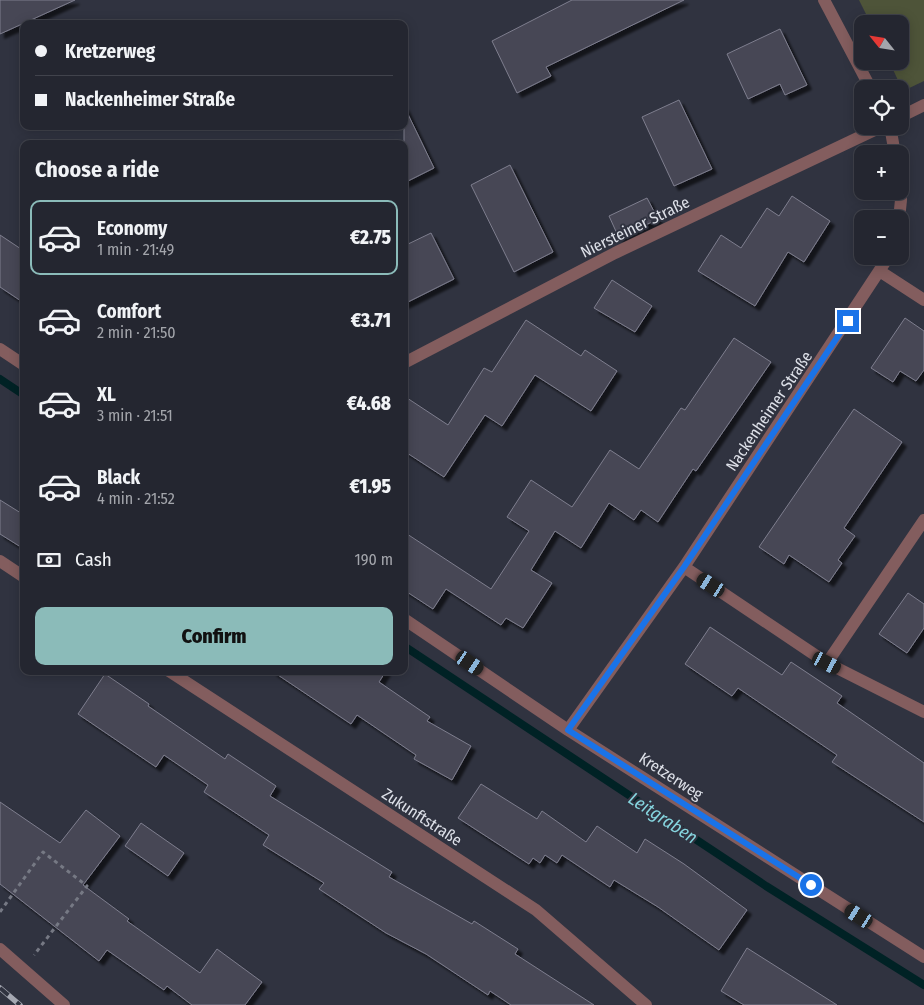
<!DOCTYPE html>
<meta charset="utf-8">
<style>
:root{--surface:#242630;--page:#2c2e38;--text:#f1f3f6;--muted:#a3a5ab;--line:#41434c;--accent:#8bbbb9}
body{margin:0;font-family:"Fira Sans Condensed",sans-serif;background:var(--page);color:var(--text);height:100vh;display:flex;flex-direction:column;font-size:19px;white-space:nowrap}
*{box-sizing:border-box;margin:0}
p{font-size:16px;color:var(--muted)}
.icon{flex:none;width:28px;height:28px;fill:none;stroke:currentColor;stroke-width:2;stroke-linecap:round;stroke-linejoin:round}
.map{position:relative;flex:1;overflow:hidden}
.panel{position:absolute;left:20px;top:140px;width:388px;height:535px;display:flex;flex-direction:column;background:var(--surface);border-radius:10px;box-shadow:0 2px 12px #0003,0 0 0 1px var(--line)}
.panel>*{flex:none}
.hud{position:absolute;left:20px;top:20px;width:388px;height:110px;border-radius:10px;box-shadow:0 2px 12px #0003,0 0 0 1px var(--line);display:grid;align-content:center;height:110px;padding:0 15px;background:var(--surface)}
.needle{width:32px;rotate:300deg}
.fabs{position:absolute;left:854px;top:15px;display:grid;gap:10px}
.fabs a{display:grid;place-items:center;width:55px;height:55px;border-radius:10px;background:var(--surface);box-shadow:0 2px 12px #0003,0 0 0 1px var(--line);font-size:25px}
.end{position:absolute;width:22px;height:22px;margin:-11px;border:6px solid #1a73e8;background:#fff;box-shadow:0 0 0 2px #fff}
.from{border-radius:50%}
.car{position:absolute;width:15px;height:30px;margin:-15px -8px;border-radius:6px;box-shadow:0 0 4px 1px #0007;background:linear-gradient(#222 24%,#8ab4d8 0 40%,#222 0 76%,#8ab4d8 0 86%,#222 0)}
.hud b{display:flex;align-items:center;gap:18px;height:48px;font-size:19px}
.hud b+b{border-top:1px solid var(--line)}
.hud i{width:12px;height:12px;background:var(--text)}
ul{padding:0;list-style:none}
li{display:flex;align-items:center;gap:15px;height:75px;margin:0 10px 8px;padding:0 5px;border:2px solid transparent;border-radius:10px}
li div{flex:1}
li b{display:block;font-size:19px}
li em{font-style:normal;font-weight:800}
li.on{border-color:var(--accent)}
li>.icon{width:45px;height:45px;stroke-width:1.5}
h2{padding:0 15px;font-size:22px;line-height:60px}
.pay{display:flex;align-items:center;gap:12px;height:55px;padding:0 15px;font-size:19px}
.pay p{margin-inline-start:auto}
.cta{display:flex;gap:10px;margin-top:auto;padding:10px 15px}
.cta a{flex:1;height:58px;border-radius:10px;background:var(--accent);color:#111;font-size:20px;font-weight:800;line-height:58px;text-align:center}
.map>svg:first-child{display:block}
</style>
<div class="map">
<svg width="924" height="1005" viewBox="0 0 924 1005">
<defs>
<filter id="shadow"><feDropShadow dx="4.5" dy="4.5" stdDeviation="1" flood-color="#0009"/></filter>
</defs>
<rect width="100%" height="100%" fill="#303340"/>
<path fill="#4e5439" d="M859,0H924V81L903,91L889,61H900V24H871Z"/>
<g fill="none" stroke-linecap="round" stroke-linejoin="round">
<path stroke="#002225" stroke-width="8" d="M0,379L24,395
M404,646L766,886L924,985"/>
</g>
<path fill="#474755" stroke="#7e7e8e" filter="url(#shadow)" d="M0,0H75L0,34Z
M572,0H684L546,67L551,76L517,93L492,41Z
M780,29L807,85L785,95L780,84L748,99L727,54Z
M679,100L712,169L674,186L642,117Z
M404,106L434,168L404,183Z
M510,165L553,252L514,272L471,185Z
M792,196L830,221L804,262L788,252L755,306L698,271L721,235L741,248L767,208L779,216Z
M647,198L658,219L619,238L609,216Z
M431,233L454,279L404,304V246Z
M0,235L24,251V303L0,287Z
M612,280L652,306L635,332L594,308Z
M905,318L924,331V370L916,381L900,371L893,382L871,368Z
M526,320L581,356L585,350L617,371L591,411L535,375L502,426L485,415L444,477L404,451V396L448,425L484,368L492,372Z
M734,338L771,362L696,471L693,469L658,522L641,510L634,520L609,503L581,548L555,531L531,570L552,583L523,628L506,618L501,625L446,589L433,609L404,590V532L491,589L529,531L507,517L531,480L572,507L610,450L639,469L681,408L685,410Z
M854,409L902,442L844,528L855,536L838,560L842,563L829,582L789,555L784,564L759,547Z
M0,500L24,515V549L0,534Z
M908,593L924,604V628L907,653L879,634Z
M710,627L782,675L791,662L842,696L837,703L924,763V822L832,762L837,755L738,688L732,696L685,664Z
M272,671H386L379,682L430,717L427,721L471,746L452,780L414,759L416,755L357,715L351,724Z
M105,674L149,704L148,706L225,759L228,754L276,786L270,796L392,872L389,877L472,924L474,921L518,949L515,954L594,1005H511L490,991L488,995L426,954L386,933L319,889L324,883L263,845L269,835L204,792L208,785L164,755L156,767L78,714Z
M481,784L537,819L542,811L586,842L597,826L637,853L645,839L684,864L747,910L719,950L658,907L614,880L610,887L562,855L557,863L545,855L540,863L533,858L529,864L458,818Z
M0,802L60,843L86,810L120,836L83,885L129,919L127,921L200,973L217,949L262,982L245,1005H192L167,986L164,990L107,950L99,961L0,884Z
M141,823L184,853L168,876L125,846Z
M747,948L837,1005H744L721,991Z"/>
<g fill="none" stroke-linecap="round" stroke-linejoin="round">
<path stroke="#767984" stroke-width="3" stroke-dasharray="4 4" stroke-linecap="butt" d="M0,912L43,852L87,886L34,955"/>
<path stroke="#835d5e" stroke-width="12" d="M824,0L871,89
M900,117L924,105
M890,126L895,154
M899,219L901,200L900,188
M881,272L924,300
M0,349L24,365
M404,363L615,253L883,126
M0,561L24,577
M684,567L827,663L924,712
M404,619L568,730L924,957
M827,663L924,520
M169,671L536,910L646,1005
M568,730L684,567L889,256
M0,949L64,1005"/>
<g stroke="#a5a8b2" stroke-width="5.5">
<path id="rail" d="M0,988L20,1005"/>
</g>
<use href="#rail" stroke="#303340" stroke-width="4" stroke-dasharray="11" stroke-linecap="butt"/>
</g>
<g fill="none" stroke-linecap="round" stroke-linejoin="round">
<path stroke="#1a73e8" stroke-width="6" d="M811,885L568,730L684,567L848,321"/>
</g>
<g text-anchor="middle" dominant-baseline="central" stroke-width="4" stroke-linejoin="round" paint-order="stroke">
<g font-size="16" fill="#dee1e9" stroke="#303340">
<text transform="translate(635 227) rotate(-26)">Niersteiner Straße</text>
<text transform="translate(769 411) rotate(-56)">Nackenheimer Straße</text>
<text transform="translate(671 776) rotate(33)">Kretzerweg</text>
<text transform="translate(422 817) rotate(33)">Zukunftstraße</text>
</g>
<g font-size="18" font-style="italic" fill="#86d5df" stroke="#303340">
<text transform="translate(663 818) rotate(33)">Leitgraben</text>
</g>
</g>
</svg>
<div class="fabs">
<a><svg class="needle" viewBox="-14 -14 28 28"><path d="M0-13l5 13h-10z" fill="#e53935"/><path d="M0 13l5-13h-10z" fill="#a3a5ab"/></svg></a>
<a><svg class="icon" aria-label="locate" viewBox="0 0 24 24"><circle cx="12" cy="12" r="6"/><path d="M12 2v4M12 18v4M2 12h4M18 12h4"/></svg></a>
<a>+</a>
<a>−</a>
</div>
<i class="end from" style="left:811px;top:885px"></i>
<i class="end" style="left:848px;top:321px"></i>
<i class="car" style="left:711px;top:585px;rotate:303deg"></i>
<i class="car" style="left:470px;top:663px;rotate:124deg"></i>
<i class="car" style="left:827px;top:663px;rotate:117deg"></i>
<i class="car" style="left:859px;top:916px;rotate:303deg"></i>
<div class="hud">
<b><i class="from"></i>Kretzerweg</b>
<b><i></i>Nackenheimer Straße</b>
</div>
<section class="panel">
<h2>Choose a ride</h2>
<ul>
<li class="on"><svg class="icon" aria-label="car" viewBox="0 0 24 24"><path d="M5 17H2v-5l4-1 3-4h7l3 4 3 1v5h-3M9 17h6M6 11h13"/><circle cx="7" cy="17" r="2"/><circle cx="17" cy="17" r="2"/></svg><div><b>Economy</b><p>1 min · 21:49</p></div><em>€2.75</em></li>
<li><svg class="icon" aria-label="car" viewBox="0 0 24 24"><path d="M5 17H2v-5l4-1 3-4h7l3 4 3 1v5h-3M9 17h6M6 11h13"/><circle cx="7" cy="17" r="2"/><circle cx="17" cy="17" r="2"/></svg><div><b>Comfort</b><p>2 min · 21:50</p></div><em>€3.71</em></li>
<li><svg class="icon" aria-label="car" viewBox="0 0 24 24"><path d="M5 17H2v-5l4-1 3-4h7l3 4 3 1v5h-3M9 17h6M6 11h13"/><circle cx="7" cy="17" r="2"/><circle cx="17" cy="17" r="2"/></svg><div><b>XL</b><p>3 min · 21:51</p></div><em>€4.68</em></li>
<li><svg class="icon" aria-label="car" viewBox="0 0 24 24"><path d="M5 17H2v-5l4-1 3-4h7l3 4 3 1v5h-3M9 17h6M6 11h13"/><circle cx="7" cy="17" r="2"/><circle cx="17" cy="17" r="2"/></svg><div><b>Black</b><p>4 min · 21:52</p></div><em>€1.95</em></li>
</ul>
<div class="pay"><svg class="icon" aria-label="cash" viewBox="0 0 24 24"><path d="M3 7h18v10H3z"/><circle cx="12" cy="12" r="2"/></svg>Cash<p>190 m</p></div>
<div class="cta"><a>Confirm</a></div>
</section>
</div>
